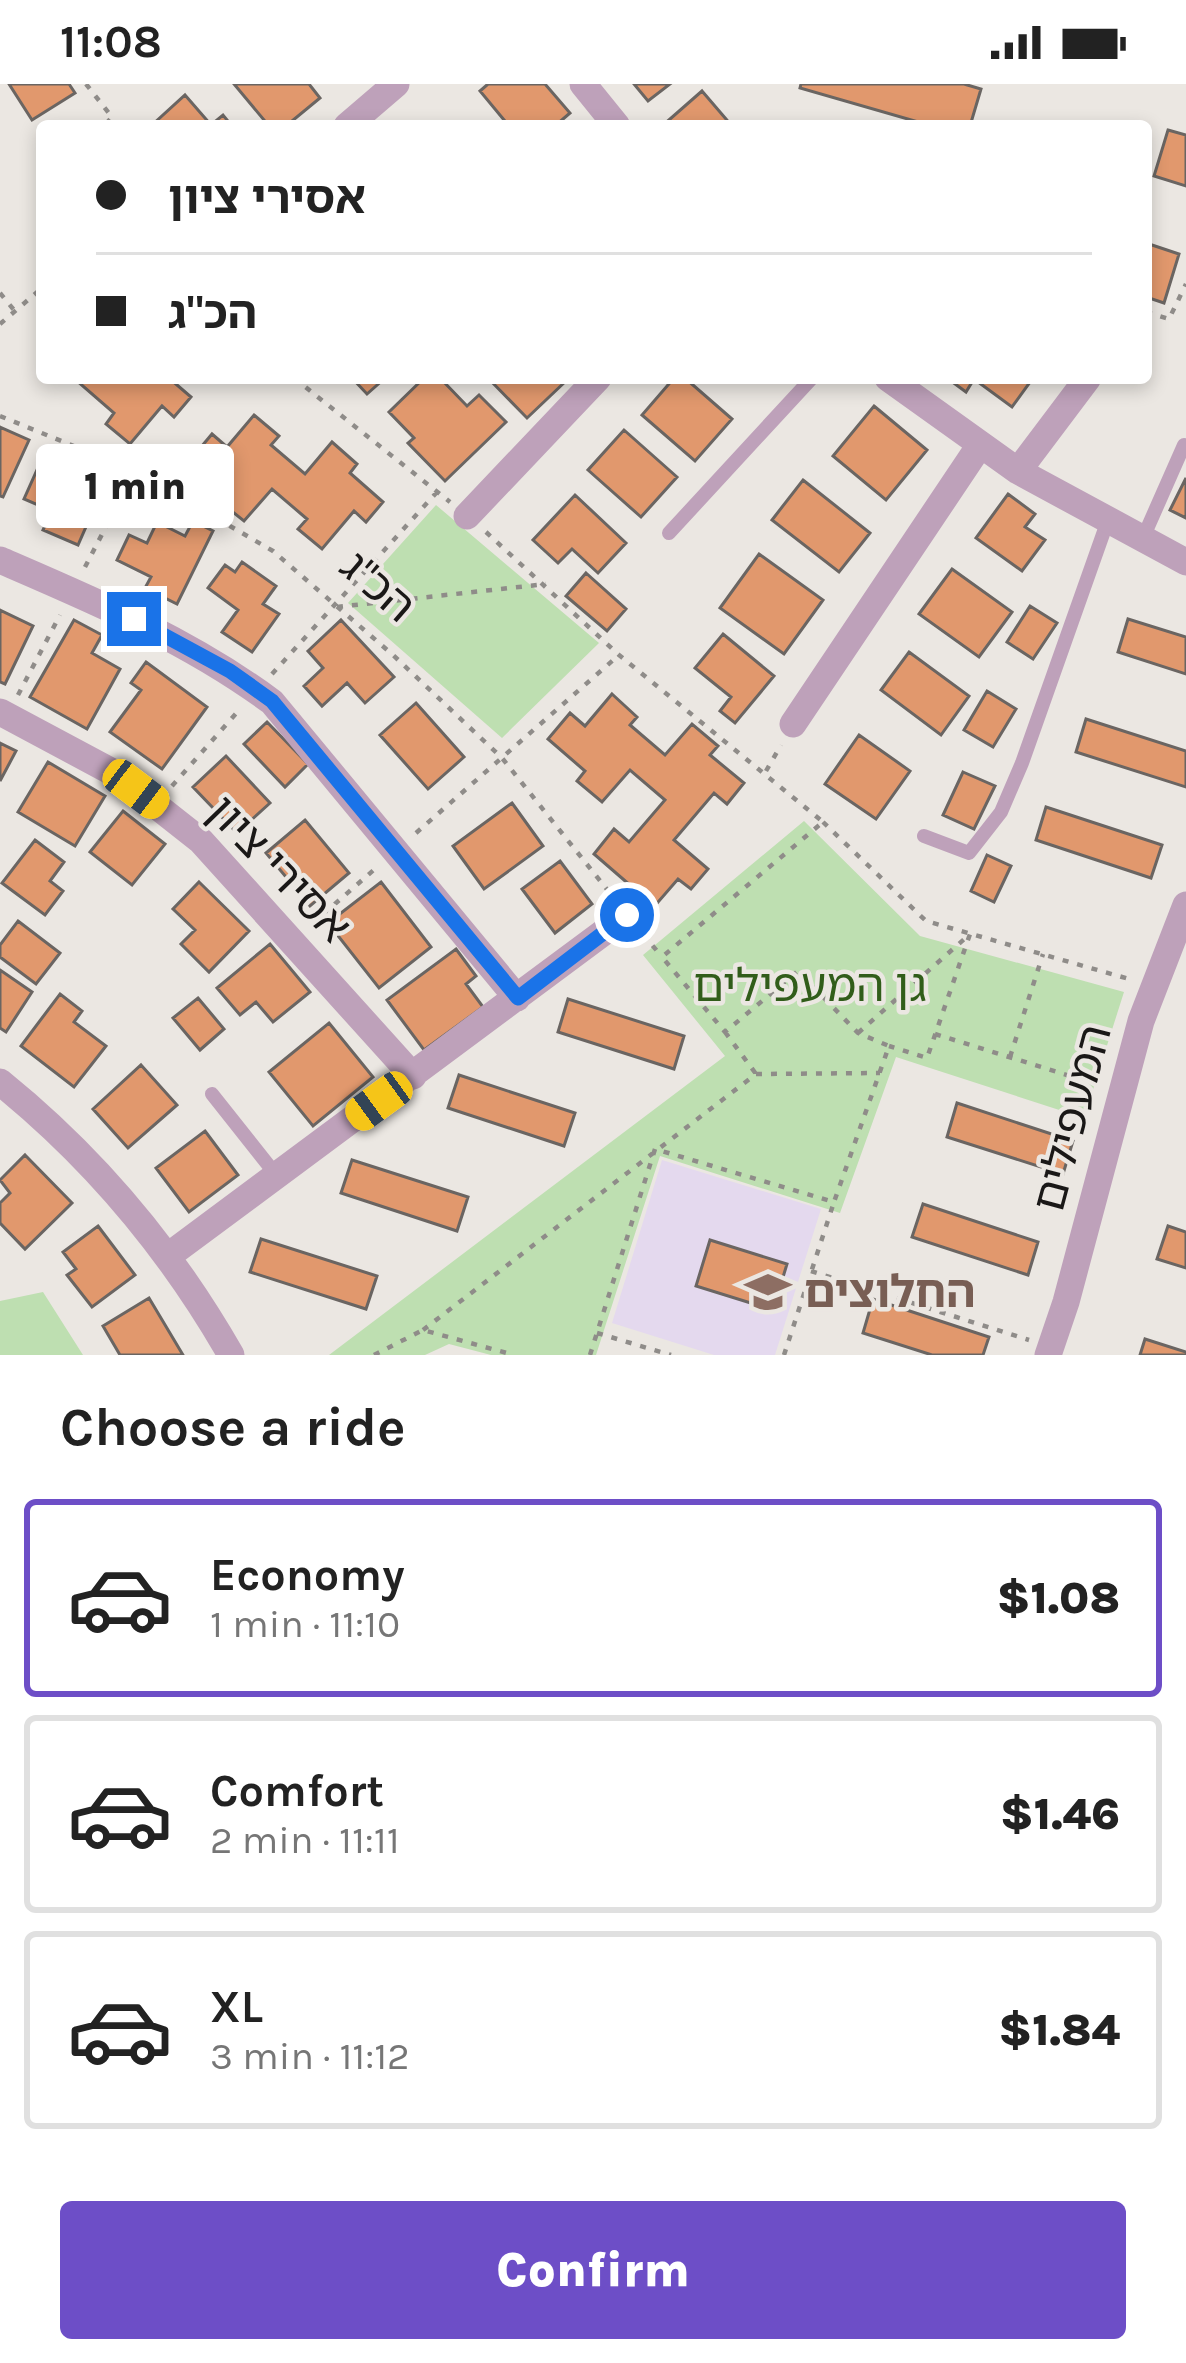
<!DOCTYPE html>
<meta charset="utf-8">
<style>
:root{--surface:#fff;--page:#f6f6f6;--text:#222;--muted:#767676;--line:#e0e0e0;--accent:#6d4ec7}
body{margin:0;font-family:Karla,"Noto Sans Hebrew",sans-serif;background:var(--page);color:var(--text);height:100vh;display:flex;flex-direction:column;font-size:45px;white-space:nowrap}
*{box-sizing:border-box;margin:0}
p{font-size:39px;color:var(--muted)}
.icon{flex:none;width:66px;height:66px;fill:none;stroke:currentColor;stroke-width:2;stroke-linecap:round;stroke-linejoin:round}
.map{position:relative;height:1271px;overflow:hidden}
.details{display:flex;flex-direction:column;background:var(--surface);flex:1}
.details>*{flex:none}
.hud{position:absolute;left:36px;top:36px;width:1116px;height:264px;border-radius:12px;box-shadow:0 6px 18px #0003;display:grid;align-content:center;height:264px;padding:0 60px;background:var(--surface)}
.end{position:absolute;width:54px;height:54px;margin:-27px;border:15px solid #1a73e8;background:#fff;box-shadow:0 0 0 6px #fff}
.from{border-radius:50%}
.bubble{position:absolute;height:84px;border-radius:12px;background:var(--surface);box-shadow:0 6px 18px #0003;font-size:39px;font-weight:800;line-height:84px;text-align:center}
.car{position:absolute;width:36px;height:72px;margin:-36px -18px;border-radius:15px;box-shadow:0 0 9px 3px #0007;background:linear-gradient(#f5c518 24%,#345 0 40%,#f5c518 0 76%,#345 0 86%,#f5c518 0)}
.hud b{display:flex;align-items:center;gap:42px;height:114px;font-size:45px}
.hud b+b{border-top:3px solid var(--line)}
.hud i{width:30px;height:30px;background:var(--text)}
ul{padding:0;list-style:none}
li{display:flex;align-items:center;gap:36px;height:198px;margin:0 24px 18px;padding:0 36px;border:6px solid var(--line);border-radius:12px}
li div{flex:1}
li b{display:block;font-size:45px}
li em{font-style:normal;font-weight:800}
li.selected{border-color:var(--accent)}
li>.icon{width:108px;height:108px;stroke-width:1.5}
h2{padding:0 60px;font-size:54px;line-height:144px}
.button{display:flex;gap:24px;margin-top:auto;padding:24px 60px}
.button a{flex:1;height:138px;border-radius:12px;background:var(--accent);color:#fff;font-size:48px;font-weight:800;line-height:138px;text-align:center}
.status{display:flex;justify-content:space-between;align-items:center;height:84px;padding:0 60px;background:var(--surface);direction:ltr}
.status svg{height:33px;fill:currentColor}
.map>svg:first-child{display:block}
</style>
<div class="status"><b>11:08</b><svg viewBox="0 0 49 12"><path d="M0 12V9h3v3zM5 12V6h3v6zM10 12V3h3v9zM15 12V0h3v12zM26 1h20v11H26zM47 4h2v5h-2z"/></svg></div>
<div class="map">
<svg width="1186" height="1271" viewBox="0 0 1186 1271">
<rect width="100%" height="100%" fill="#ebe7e2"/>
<path fill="#e4d9ee" d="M662,1076L821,1125L775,1271H714L612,1239Z"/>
<path fill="#bedfb1" d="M436,421L599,559L502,654L348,519Z
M804,737L920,852L1124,908L1084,1034L896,973L840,1129L660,1072L596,1271H491L449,1260L425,1271H329L725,972L643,871Z
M43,1208L83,1271H0V1217Z"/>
<path fill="#e1986d" stroke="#6a6562" stroke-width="3" d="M9,0H69L75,9L32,36Z
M234,0H309L320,14L286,42H269Z
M488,0H545L570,29L555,42H509L480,7Z
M634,0H670L648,17Z
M801,0H964L981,5L970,42H932L800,4Z
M702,7L732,42H662Z
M185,11L211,41L223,31L232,42H151Z
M1168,46L1186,51V102L1154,92Z
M1146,159L1179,170L1164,219L1146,213Z
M80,294H169L191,313L174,333L162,322L130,360L106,340L114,329L77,297Z
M352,294H385L367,310Z
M424,294H440L467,322L479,311L506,338L445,397L408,359L414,354L389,328Z
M488,294H567L568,295L527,334Z
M674,294H685L732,335L695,377L642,331Z
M947,294H1033L1012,323L974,295L966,308Z
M874,322L927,366L886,416L833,372Z
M254,331L279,352L271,361L305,390L332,358L357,380L350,389L383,418L366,438L354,427L322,465L298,445L307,435L272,405L244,437L219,417L228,407L191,375L212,350L227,363Z
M0,343L29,356L3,413L0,412Z
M624,346L677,393L641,433L588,386Z
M45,368L107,395L78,461L43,446L52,427L24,415Z
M1186,394V434L1170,426Z
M803,396L870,449L839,488L772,436Z
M1008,410L1035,430L1025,443L1045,456L1022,487L976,454Z
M575,411L626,459L598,489L572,465L558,479L533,456Z
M193,437L213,447L177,520L145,504L151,493L117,476L129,451L147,459L157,438L185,452Z
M759,470L823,516L784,570L720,524Z
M242,478L276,502L263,520L279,530L252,568L222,548L238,526L208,504L225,481L235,488Z
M952,485L1012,528L979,573L919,530Z
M586,489L626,525L607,547L566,512Z
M1030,522L1057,539L1033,575L1007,558Z
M0,526L33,542L5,600L0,598Z
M1128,535L1186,553V590L1118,568Z
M74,536L102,551L92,569L120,585L87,645L30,613Z
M341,536L394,593L365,619L347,599L322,622L304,602L323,584L308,567Z
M723,550L774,592L735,639L720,627L731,613L695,584Z
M909,568L969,612L941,651L881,606Z
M146,578L207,623L162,685L110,648L141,606L131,599Z
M987,607L1016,625L993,663L964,646Z
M612,610L637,633L630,641L665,671L692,640L718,662L710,671L744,699L727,720L714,709L674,756L708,785L691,805L678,795L646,832L622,812L631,802L594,770L614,745L629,758L665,716L630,686L602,718L577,697L585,687L548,655L570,629L585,642Z
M416,619L464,673L428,705L380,651Z
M1086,635L1186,667V703L1076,668Z
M267,638L308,680L285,703L244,660Z
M859,651L910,687L876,735L825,700Z
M0,659L16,667L0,697Z
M226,672L270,719L237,749L193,703Z
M48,678L105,712L75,762L18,728Z
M963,688L995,702L974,745L943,731Z
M512,719L543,762L484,805L453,762Z
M1046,723L1162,761L1151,794L1036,756Z
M123,727L165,760L132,801L90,768Z
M305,736L349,789L310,822L266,769Z
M35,756L64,778L50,797L63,807L45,831L2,799Z
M987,771L1011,782L994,818L971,807Z
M560,777L592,820L555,849L522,805Z
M199,798L249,847L209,888L181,860L195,846L173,825Z
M381,798L431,863L379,904L328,839Z
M18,837L60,869L36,900L0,873V861Z
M270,860L310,908L273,938L256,918L240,931L217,904Z
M456,865L476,892L466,900L483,923L424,966L387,916Z
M0,886L32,908L6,948L0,944Z
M60,910L82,927L74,938L106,962L74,1003L21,962Z
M198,914L224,945L200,966L173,934Z
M568,915L684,952L674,985L558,948Z
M329,939L373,993L313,1042L269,988Z
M141,981L177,1021L128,1064L93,1025Z
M459,991L575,1029L564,1062L448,1024Z
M957,1019L1073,1057L1063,1090L947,1053Z
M205,1047L238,1091L189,1128L156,1084Z
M25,1071L72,1119L25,1165L0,1139V1119L10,1109L0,1096Z
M352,1076L468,1113L457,1147L341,1109Z
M923,1120L1038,1158L1028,1191L912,1153Z
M98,1142L135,1191L92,1223L67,1191L76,1185L63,1168Z
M1168,1142L1186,1148V1184L1157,1175Z
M261,1155L377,1192L366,1225L250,1188Z
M710,1156L787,1180L773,1226L696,1202Z
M149,1214L183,1271H120L103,1242Z
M873,1215L989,1253L983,1271H932L863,1249Z
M1145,1255L1186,1268V1271H1140Z"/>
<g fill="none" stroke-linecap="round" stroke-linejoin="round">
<path stroke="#8f8c89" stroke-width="4.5" stroke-dasharray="6 9" stroke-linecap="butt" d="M86,0L112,33L104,42
M0,209L14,226
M1146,228L1169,235L1186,200
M0,240L42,204
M294,294L450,418
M0,332L135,387L273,467L393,571L502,674L613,813
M486,448L619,571L823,738L662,873L725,948L798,887L858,949L889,962L834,1118L655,1065
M85,483L135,387
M337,523L546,500
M272,590L437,408
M18,611L60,531
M766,687L781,661
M172,702L240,625
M823,738L926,837L1129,895
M416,749L619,571
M312,840L376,784
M643,850L662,873
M725,948L756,990
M858,949L970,850L927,974L889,962
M935,950L1096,1000
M1010,973L1043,870
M811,1187L1029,1256
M423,1246L756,990L880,989
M597,1249L671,1271
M374,1271L423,1246L514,1271
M590,1271L655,1065
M784,1271L834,1118"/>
<path stroke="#bea1ba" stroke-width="14" d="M669,449L812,294
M1143,454L1184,361
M924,752L969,769L1001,728L1022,679L1108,436
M212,1010L277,1092"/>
<path stroke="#bea1ba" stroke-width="27" d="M583,0L617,42
M347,42L396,0
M888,294L1018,387L1186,478
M1018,387L1088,294
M467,432L598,294
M0,476C95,517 188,556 272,618L517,914
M0,628L116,690L201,757L413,992
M793,640L980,361
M0,998C94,1074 171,1166 231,1271
M168,1172L627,831
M1048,1271L1066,1218L1141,937L1186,821"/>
</g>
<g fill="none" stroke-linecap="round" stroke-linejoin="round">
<path stroke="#1a73e8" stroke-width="15" d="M134,535L230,587L272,617L518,914L627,831"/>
</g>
<defs>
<g id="school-bare" transform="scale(3.6)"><path d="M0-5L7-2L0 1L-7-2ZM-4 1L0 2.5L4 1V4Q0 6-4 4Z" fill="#8d6e63" stroke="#ebe7e2" stroke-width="2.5" paint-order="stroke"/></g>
</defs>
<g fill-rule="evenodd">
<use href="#school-bare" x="768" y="1208"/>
</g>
<g text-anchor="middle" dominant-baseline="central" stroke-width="9" stroke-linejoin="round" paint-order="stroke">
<g font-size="45" fill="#1a1817" stroke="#ebe7e2">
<text transform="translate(378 502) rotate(41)">הכ"ג</text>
<text transform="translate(279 785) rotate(46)">אסירי ציון</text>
<text transform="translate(1072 1034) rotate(-75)">המעפילים</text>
</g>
<g font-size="45" fill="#315d1a" stroke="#ebe7e2">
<text x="810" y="902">גן המעפילים</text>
</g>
<g font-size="45" font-weight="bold" fill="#785e54" stroke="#ebe7e2" text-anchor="start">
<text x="804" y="1208">החלוצים</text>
</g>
</g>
</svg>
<i class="end from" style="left:627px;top:831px"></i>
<i class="end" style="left:134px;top:535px"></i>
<div class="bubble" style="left:36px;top:360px;width:198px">1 min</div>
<i class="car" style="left:136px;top:705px;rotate:127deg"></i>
<i class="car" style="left:379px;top:1017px;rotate:234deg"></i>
<div class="hud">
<b><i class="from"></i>אסירי ציון</b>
<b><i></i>הכ&quot;ג</b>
</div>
</div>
<section class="details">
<h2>Choose a ride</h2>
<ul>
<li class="selected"><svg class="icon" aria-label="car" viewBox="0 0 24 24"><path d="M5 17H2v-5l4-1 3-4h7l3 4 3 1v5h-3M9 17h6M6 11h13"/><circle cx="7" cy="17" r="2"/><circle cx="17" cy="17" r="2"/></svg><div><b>Economy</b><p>1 min · 11:10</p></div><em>$1.08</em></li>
<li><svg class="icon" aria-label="car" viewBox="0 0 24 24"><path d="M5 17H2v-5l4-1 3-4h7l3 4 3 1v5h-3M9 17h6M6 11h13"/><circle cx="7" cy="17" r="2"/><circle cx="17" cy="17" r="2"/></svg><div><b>Comfort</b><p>2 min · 11:11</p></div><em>$1.46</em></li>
<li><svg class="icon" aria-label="car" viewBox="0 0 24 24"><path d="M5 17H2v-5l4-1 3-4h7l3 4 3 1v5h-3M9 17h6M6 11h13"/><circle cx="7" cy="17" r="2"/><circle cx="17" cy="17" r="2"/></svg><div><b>XL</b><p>3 min · 11:12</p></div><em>$1.84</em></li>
</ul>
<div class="button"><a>Confirm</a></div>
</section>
